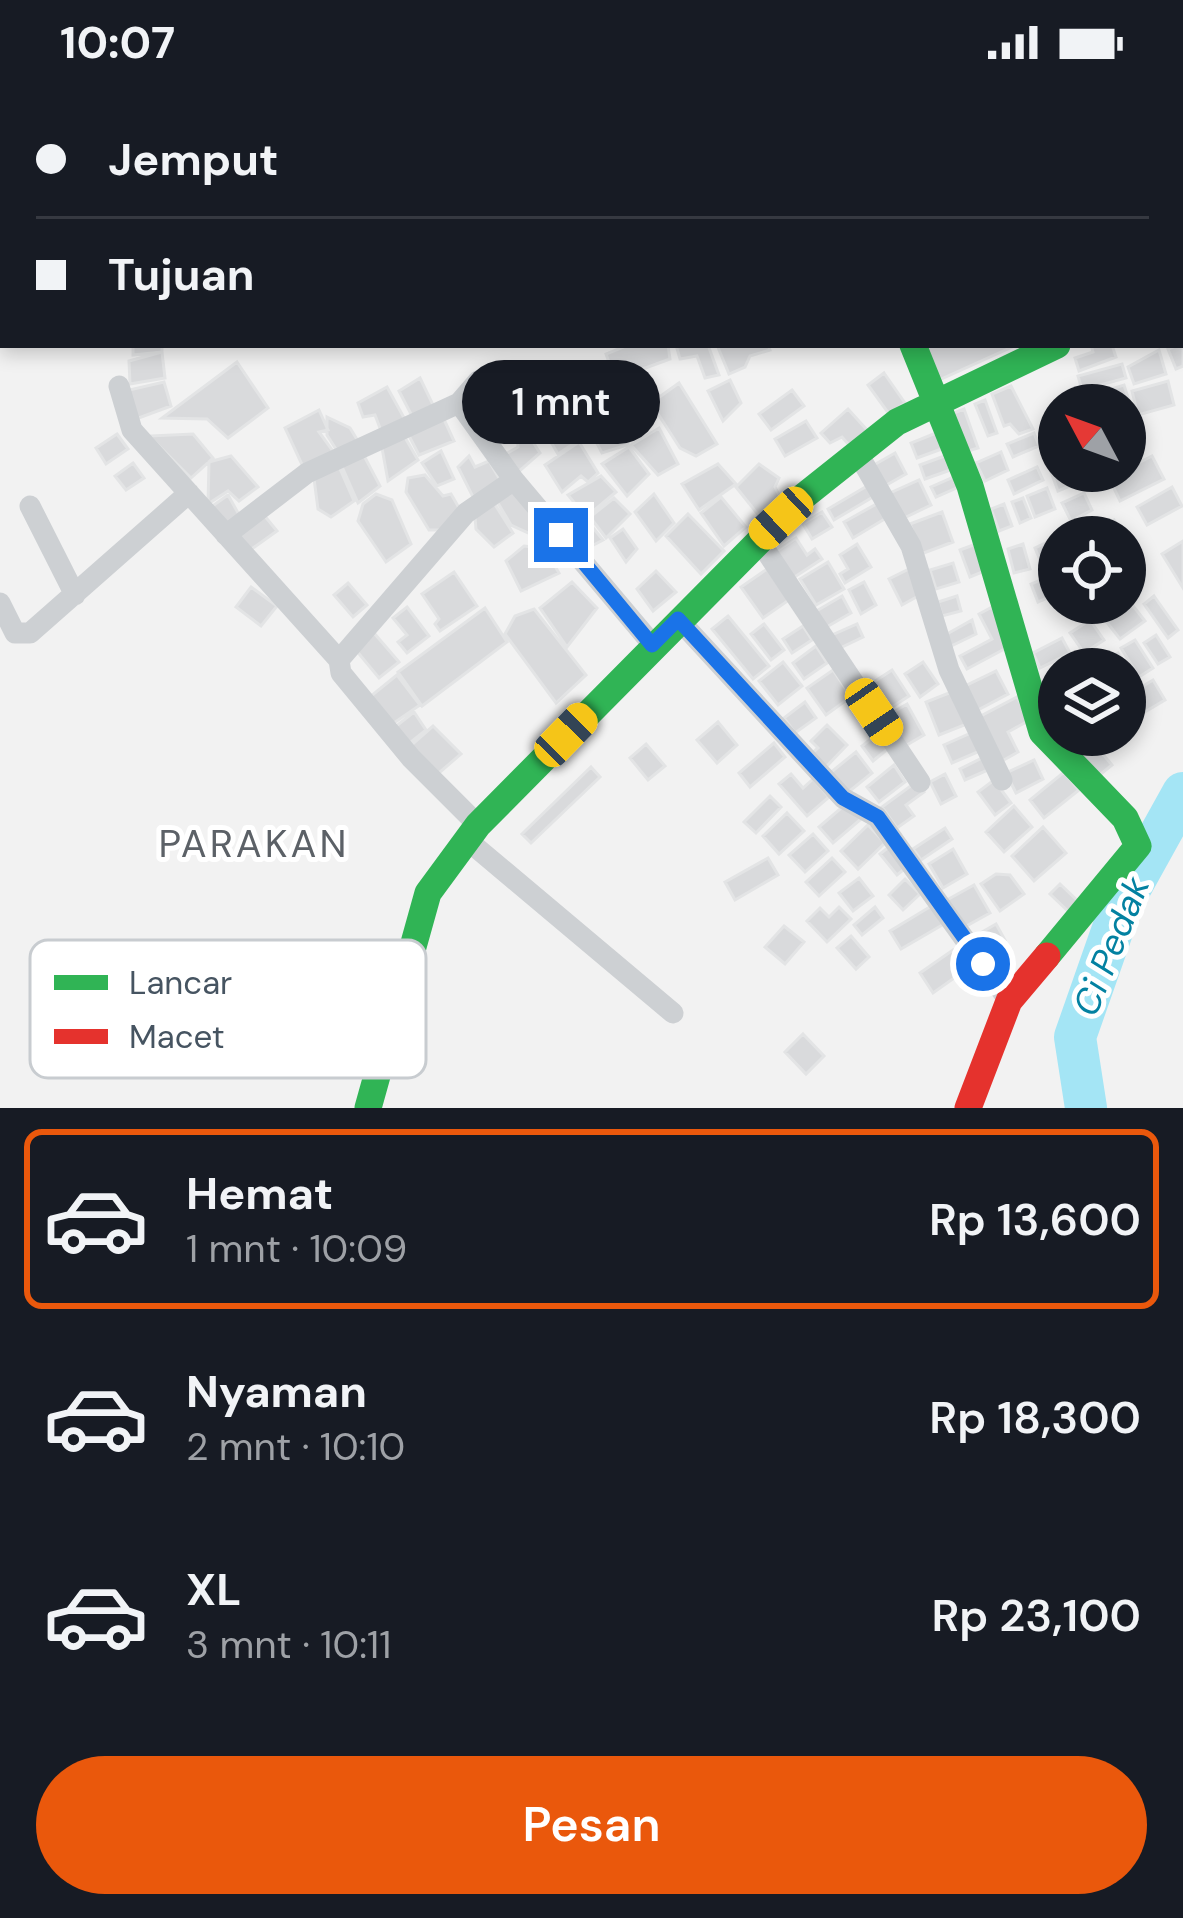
<!DOCTYPE html>
<html lang="id">
<meta charset="utf-8">
<style>
:root{--surface:#171b24;--page:#20242c;--text:#f1f3f6;--muted:#9ea1a6;--line:#363941;--accent:#ea580c}
body{margin:0;font-family:"DM Sans",sans-serif;background:var(--page);color:var(--text);height:100vh;display:flex;flex-direction:column;font-size:45px;white-space:nowrap}
*{box-sizing:border-box;margin:0}
p{font-size:39px;color:var(--muted)}
.icon{flex:none;width:66px;height:66px;fill:none;stroke:currentColor;stroke-width:2;stroke-linecap:round;stroke-linejoin:round}
.map{position:relative;height:1024px;overflow:hidden}
.panel{display:flex;flex-direction:column;background:var(--surface);flex:1}
.panel>*{flex:none}
.hud{position:absolute;left:0px;top:0px;width:1185px;height:264px;box-shadow:0 6px 18px #0003;display:grid;align-content:center;height:264px;padding:0 36px;background:var(--surface)}
.needle{width:78px;rotate:311deg}
.buttons{position:absolute;left:1038px;top:300px;display:grid;gap:24px}
.buttons a{display:grid;place-items:center;width:108px;height:108px;border-radius:50%;background:var(--surface);box-shadow:0 6px 18px #0003;font-size:60px}
.end{position:absolute;width:54px;height:54px;margin:-27px;border:15px solid #1a73e8;background:#fff;box-shadow:0 0 0 6px #fff}
.from{border-radius:50%}
.bubble{position:absolute;height:84px;border-radius:42px;background:var(--surface);box-shadow:0 6px 18px #0003;font-size:39px;font-weight:600;line-height:84px;text-align:center}
.car{position:absolute;width:36px;height:72px;margin:-36px -18px;border-radius:15px;box-shadow:0 0 9px 3px #0007;background:linear-gradient(#f5c518 24%,#345 0 40%,#f5c518 0 76%,#345 0 86%,#f5c518 0)}
.hud b{display:flex;align-items:center;gap:42px;height:114px;font-size:45px}
.hud b+b{border-top:3px solid var(--line)}
.hud i{width:30px;height:30px;background:var(--text)}
ul{padding:21px 0 0;list-style:none}
li{display:flex;align-items:center;gap:36px;height:180px;margin:0 24px 18px;padding:0 12px;border:6px solid transparent;border-radius:18px}
li div{flex:1}
li b{display:block;font-size:45px}
li em{font-style:normal;font-weight:600}
li.current{border-color:var(--accent)}
li>.icon{width:108px;height:108px;stroke-width:1.5}
.primary-button{display:flex;gap:24px;margin-top:auto;padding:24px 36px}
.primary-button a{flex:1;height:138px;border-radius:72px;background:var(--accent);color:#fff;font-size:48px;font-weight:600;line-height:138px;text-align:center}
.status{display:flex;justify-content:space-between;align-items:center;height:84px;padding:0 60px;background:var(--surface);direction:ltr}
.status svg{height:33px;fill:currentColor}
.map>svg:first-child{display:block}
</style>
<div class="status"><b>10:07</b><svg viewBox="0 0 49 12"><path d="M0 12V9h3v3zM5 12V6h3v6zM10 12V3h3v9zM15 12V0h3v12zM26 1h20v11H26zM47 4h2v5h-2z"/></svg></div>
<div class="map">
<svg width="1183" height="1024" viewBox="0 0 1183 1024">
<rect width="100%" height="100%" fill="#f2f2f2"/>
<g fill="none" stroke-linecap="round" stroke-linejoin="round">
<path stroke="#a4e5f5" stroke-width="42" d="M737,3L744,0
M0,199H3
M1086,1024L1075,953L1122,819L1183,709"/>
</g>
<path fill="#d9dadc" stroke="#e3e4e5" stroke-width="3" d="M1183,259V282L1176,285L1168,265Z
M133,261H162V268L133,271Z
M628,261H668L670,275L640,286L644,296L619,305L606,270Z
M676,261H708L719,291L705,294L697,272L680,275Z
M717,261H768L770,266L750,272L745,283L729,290Z
M923,261H1011L1012,263L939,296Z
M1091,261H1112L1116,273L1079,287L1075,274L1093,268Z
M1159,266L1166,290L1134,300L1128,283Z
M162,268L165,294L130,300L129,277Z
M237,278L268,324L228,354L207,335L162,334Z
M1122,280L1126,294L1082,306L1078,292Z
M884,289L905,319L889,330L868,301Z
M420,294L436,327L413,334L399,307Z
M730,296L741,319L723,337L708,307Z
M1168,297L1174,321L1138,331L1132,307Z
M164,298L171,322L136,335L129,306Z
M679,299L717,360L696,372L680,364L651,319Z
M1124,301L1130,320L1090,321L1088,312Z
M1011,302L1033,345L1019,350L1010,340L1004,342L992,310Z
M387,303L408,341L383,352L375,331L363,333L358,319Z
M792,306L804,322L771,346L759,330Z
M511,307L516,325L505,330L495,315Z
M545,314L554,344L522,354L509,337Z
M985,316L997,349L988,352L975,320Z
M848,325L867,346L850,362L842,353L830,359L821,349Z
M964,325L978,364L965,368L951,330Z
M319,326L328,346L319,348L338,374L305,387L285,344Z
M1132,330L1140,352L1125,358V333Z
M442,331L454,357L419,371L407,348Z
M327,333L350,344L361,362L341,373L327,351Z
M616,336L630,339L632,352L627,361L602,369L592,350Z
M806,337L817,354L785,372L775,355Z
M569,338L582,354L558,370L548,353Z
M659,344L678,380L658,391L631,361Z
M1059,346V373L1055,375L1044,352Z
M941,347L947,363L917,374L911,359Z
M1034,349L1039,362L1013,373L1007,360Z
M117,350L128,365L106,380L96,364Z
M193,350L213,374L191,394L149,352Z
M403,350L418,376L388,397L382,364Z
M517,350L524,357L531,355L540,369L515,391L504,371L518,363Z
M579,358L598,389L588,398L581,392L562,408L545,381Z
M629,363L649,390L627,412L602,380Z
M361,366L380,402L358,419L340,378Z
M441,367L454,395L437,402L422,379Z
M1001,368L1008,386L985,397L976,379Z
M895,369L906,390L883,403L872,382Z
M950,370L956,384L925,395L920,381Z
M231,372L258,403L239,417L228,407L208,420L209,378Z
M469,372L475,383L489,377L503,401L475,417L458,383Z
M1152,372L1164,395L1120,417L1109,394Z
M337,378L354,417L331,433L318,425L313,387Z
M133,379L144,394L126,406L115,392Z
M718,380L736,400L699,426L682,400Z
M759,380L779,394L775,403L781,415L760,433L736,403Z
M1037,383L1043,396L1014,410L1008,396Z
M1059,385L1070,387L1075,400L1058,407L1051,388Z
M425,391L443,412L451,410L462,429L442,446H429L406,408L408,394Z
M601,392L616,408L586,433L568,411Z
M956,392L961,402L936,413L931,403Z
M919,396L931,421L902,435L890,409Z
M514,401L549,445L535,452L511,441L495,414Z
M867,402L873,413L834,436L828,425Z
M1172,403L1182,422L1147,441L1137,423Z
M1047,404L1055,425L1035,433L1027,412Z
M1084,409L1092,426L1071,437L1062,419Z
M376,410L392,416L411,460L386,478L358,437L363,420Z
M654,410L674,439L656,457L635,428Z
M228,411L242,436L226,448L207,426Z
M721,413L746,443L724,462L701,429Z
M614,414L630,430L606,454L590,433Z
M1023,414L1031,434L1020,439L1012,418Z
M880,418L888,433L853,454L844,438Z
M494,419L513,449L494,463L476,445L475,433Z
M1004,420L1012,442L999,447L991,425Z
M577,424L603,456L582,467L555,440Z
M259,425L277,447L246,469L230,448Z
M822,428L832,443L812,455L803,440Z
M942,428L953,458L921,470L910,440Z
M688,430L724,467L701,490L666,452Z
M1114,436L1121,450L1114,453H1080Z
M623,445L637,465L626,478L610,454Z
M796,454L807,471L815,465L822,475L793,494L775,468Z
M1056,454L1059,468L1040,476L1035,464Z
M1183,457V504L1162,470Z
M857,460L871,483L845,499L840,490L848,485L840,471Z
M976,460L985,487L970,493L960,466Z
M1023,460L1030,485L1014,489L1008,465Z
M524,462L545,465L559,489L521,507L506,477Z
M828,478L844,505L816,521L800,495Z
M953,479L959,498L936,505L930,486Z
M767,485L789,516L763,534L741,503Z
M909,485L922,510L902,521L889,495Z
M656,487L676,508L653,527L637,505Z
M454,488L477,522L440,547L435,540L439,535L422,510Z
M1059,488V509L1038,518L1031,500Z
M572,498L597,524L567,563L540,524Z
M864,498L876,521L861,530L849,506Z
M348,499L367,521L353,533L334,511Z
M251,503L277,522L261,542L236,523Z
M842,512L851,529L823,545L813,529Z
M957,512L961,527L942,532L938,518Z
M1154,512L1178,546L1168,554L1144,520Z
M1130,518L1145,537L1120,555L1105,536Z
M407,523L429,552L407,569L398,558L407,551L393,534Z
M992,523L1012,561L967,585L960,572L992,555L979,530Z
M485,524L507,558L422,622L398,588Z
M534,525L586,591L556,619L505,550L515,532Z
M728,532L769,582L753,595L712,545Z
M972,536L976,550L949,563L947,550Z
M1090,536L1104,556L1084,569L1070,549Z
M764,540L784,566L771,576L751,550Z
M857,540L863,553L838,565L832,551Z
M803,542L812,556L792,569L783,555Z
M374,549L399,578L379,594L355,565Z
M1156,551L1170,573L1158,580L1144,559Z
M1062,554L1070,569L1040,584L1033,569Z
M1135,556L1153,584L1139,593L1121,564Z
M816,562L827,579L804,595L793,579Z
M1118,569L1133,598L1125,603V585H1110L1105,576Z
M783,578L802,602L778,621L759,597Z
M923,578L938,600L920,613L905,590Z
M833,586L851,613L826,631L807,604Z
M892,586L909,612L880,631L863,605Z
M996,587L1008,610L976,627L963,603Z
M397,591L420,621L391,641L371,612Z
M1153,596L1165,616L1133,635L1125,613Z
M954,607L967,640L939,651L926,618Z
M1017,613L1030,636L1008,648L1018,668L1002,677L979,633Z
M805,618L816,634L795,649L784,634Z
M907,620L924,651L900,665L883,634Z
M414,628L426,646L406,662L395,643Z
M718,638L737,661L717,679L697,656Z
M827,641L847,661L824,685L810,671L818,664L811,657Z
M433,642L461,670L433,694L408,664Z
M971,649L980,667L952,679L944,661Z
M877,650L889,664L873,677L862,662Z
M1091,656L1112,681L1096,694L1075,670Z
M774,659L785,673L750,703L739,689Z
M646,660L665,682L648,696L630,674Z
M856,668L872,689L846,710L830,689Z
M982,674L988,686L965,696L960,685Z
M1034,676L1043,695L1016,709L1006,689Z
M894,681L905,698L879,718L867,703Z
M591,683L600,693L531,759L522,750Z
M1064,688L1079,706L1044,734L1030,716Z
M791,690L803,704L813,695L829,713L807,732L779,700Z
M945,690L956,712L941,720L930,698Z
M994,696L1011,719L995,731L978,708Z
M916,698L924,708L906,721L914,732L897,744L882,723Z
M770,712L781,723L756,749L744,738Z
M847,719L861,735L833,759L819,743Z
M1014,722L1032,743L1004,768L986,748Z
M787,729L804,747L779,770L763,752Z
M868,741L885,759L858,785L841,767Z
M1043,743L1066,769L1034,797L1012,772Z
M945,744L952,755L921,776L913,765Z
M813,750L828,767L805,788L789,771Z
M890,762L907,783L897,791L880,770Z
M953,765L967,790L943,804L929,780Z
M768,774L778,791L735,816L725,798Z
M832,774L845,788L819,812L806,798Z
M996,790L1010,791L1024,810L1000,827L981,800Z
M859,794L873,812L853,827L839,809Z
M905,795L920,810L903,826L889,811Z
M1060,800L1081,820L1071,830L1050,810Z
M974,801L990,829L961,845L945,817Z
M933,821L944,840L901,865L890,847Z
M839,823L851,835L827,858L807,837L820,824L829,833Z
M875,823L883,834L862,851L854,841Z
M996,840L1005,856L983,867L975,852Z
M784,842L804,858L785,880L765,863Z
M851,852L869,873L856,885L837,864Z
M953,866L967,885L933,909L920,889Z
M803,950L824,972L806,990L785,968Z"/>
<g fill="none" stroke-linecap="round" stroke-linejoin="round">
<path stroke="#cdd0d3" stroke-width="21" d="M1182,205L1183,204
M119,302L132,346L339,576
M459,319L514,396L653,561
M857,368L911,462L949,586L1002,696
M30,422L75,511
M226,451L307,389L459,319L478,297L500,287L553,291
M758,455L920,698
M0,519L15,549H30L189,409
M678,535L843,714L877,733L1009,917
M478,741L411,674L341,589L339,576L466,429L514,396
M466,755L673,929"/>
<path stroke="#30b455" stroke-width="27" d="M913,261L970,402L1042,648L1125,734L1138,762L1047,872
M368,1024L428,809L478,741L804,412L897,338L1057,261"/>
<path stroke="#e5322d" stroke-width="27" d="M968,1024L1009,917L1047,872"/>
</g>
<g fill="none" stroke-linecap="round" stroke-linejoin="round">
<path stroke="#1a73e8" stroke-width="15" d="M561,451L652,561L678,535L843,714L878,733L983,880"/>
</g>
<g text-anchor="middle" dominant-baseline="central" stroke-width="10" stroke-linejoin="round" paint-order="stroke">
<g font-size="36" font-style="italic" fill="#0381a1" stroke="#fff">
<text transform="translate(1111 862) rotate(-68)">Ci Pedak</text>
</g>
<g font-size="39" letter-spacing="3" fill="#5c6167" stroke="#fff">
<text x="254" y="759">PARAKAN</text>
</g>
</g>
<rect x="30" y="856" width="396" height="138" rx="18" fill="#fff" stroke="#c8ccd0" stroke-width="3"/>
<rect x="54" y="891" width="54" height="15" fill="#30b455"/>
<rect x="54" y="945" width="54" height="15" fill="#e5322d"/>
<g font-size="33" fill="#465461">
<text x="129" y="910">Lancar</text>
<text x="129" y="964">Macet</text>
</g>
</svg>
<div class="buttons">
<a><svg class="needle" viewBox="-14 -14 28 28"><path d="M0-13l5 13h-10z" fill="#e53935"/><path d="M0 13l5-13h-10z" fill="#9ea1a6"/></svg></a>
<a><svg class="icon" aria-label="locate" viewBox="0 0 24 24"><circle cx="12" cy="12" r="6"/><path d="M12 2v4M12 18v4M2 12h4M18 12h4"/></svg></a>
<a><svg class="icon" aria-label="layers" viewBox="0 0 24 24"><path d="M12 4l9 5-9 5-9-5zM3 14l9 5 9-5"/></svg></a>
</div>
<i class="end from" style="left:983px;top:880px"></i>
<i class="end" style="left:561px;top:451px"></i>
<div class="bubble" style="left:462px;top:276px;width:198px">1 mnt</div>
<i class="car" style="left:781px;top:434px;rotate:227deg"></i>
<i class="car" style="left:874px;top:628px;rotate:146deg"></i>
<i class="car" style="left:566px;top:651px;rotate:44deg"></i>
<div class="hud">
<b><i class="from"></i>Jemput</b>
<b><i></i>Tujuan</b>
</div>
</div>
<section class="panel">
<ul>
<li class="current"><svg class="icon" aria-label="car" viewBox="0 0 24 24"><path d="M5 17H2v-5l4-1 3-4h7l3 4 3 1v5h-3M9 17h6M6 11h13"/><circle cx="7" cy="17" r="2"/><circle cx="17" cy="17" r="2"/></svg><div><b>Hemat</b><p>1 mnt · 10:09</p></div><em>Rp 13,600</em></li>
<li><svg class="icon" aria-label="car" viewBox="0 0 24 24"><path d="M5 17H2v-5l4-1 3-4h7l3 4 3 1v5h-3M9 17h6M6 11h13"/><circle cx="7" cy="17" r="2"/><circle cx="17" cy="17" r="2"/></svg><div><b>Nyaman</b><p>2 mnt · 10:10</p></div><em>Rp 18,300</em></li>
<li><svg class="icon" aria-label="car" viewBox="0 0 24 24"><path d="M5 17H2v-5l4-1 3-4h7l3 4 3 1v5h-3M9 17h6M6 11h13"/><circle cx="7" cy="17" r="2"/><circle cx="17" cy="17" r="2"/></svg><div><b>XL</b><p>3 mnt · 10:11</p></div><em>Rp 23,100</em></li>
</ul>
<div class="primary-button"><a>Pesan</a></div>
</section>
